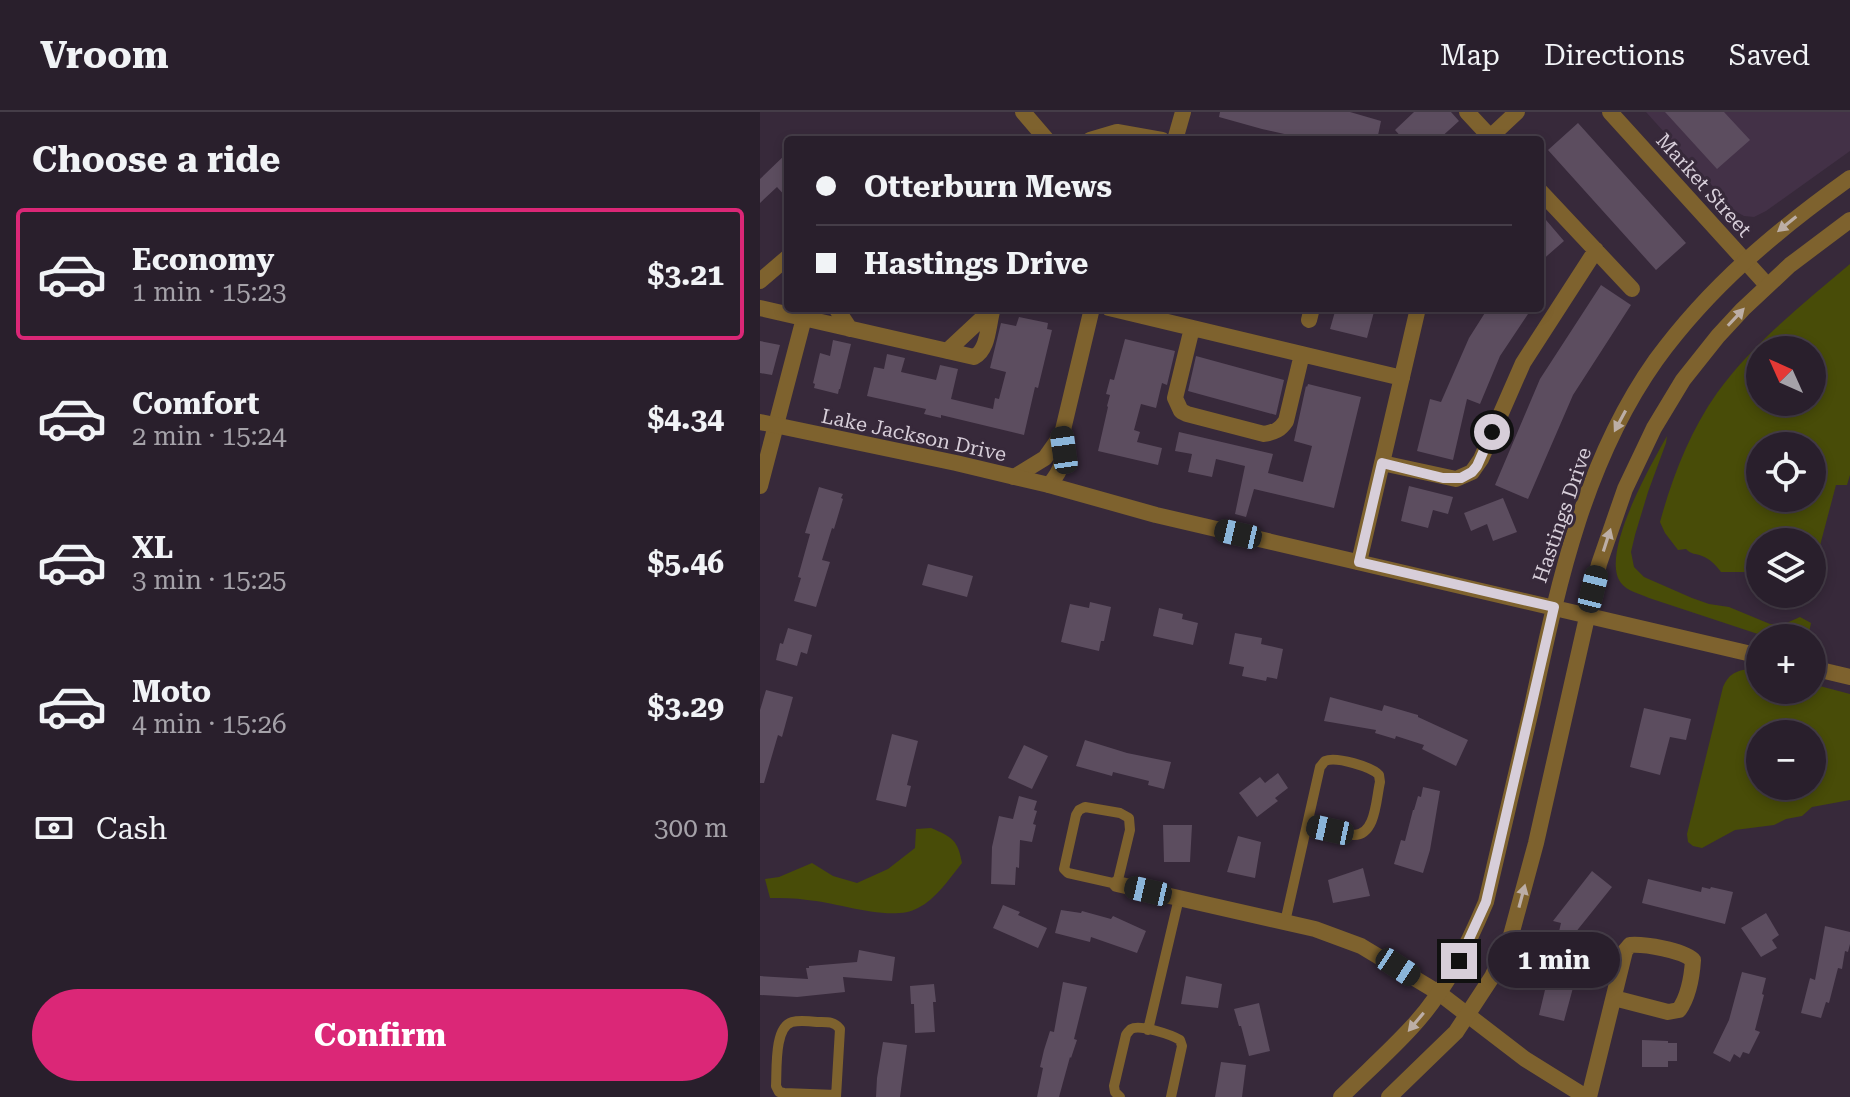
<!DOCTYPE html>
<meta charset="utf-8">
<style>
:root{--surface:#291f2c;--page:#312734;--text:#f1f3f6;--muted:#a5a2a9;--line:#453d48;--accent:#db2777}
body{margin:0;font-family:"Roboto Serif",serif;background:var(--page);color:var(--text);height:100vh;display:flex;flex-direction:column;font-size:30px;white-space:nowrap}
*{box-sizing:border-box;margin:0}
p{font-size:26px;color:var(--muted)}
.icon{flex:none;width:44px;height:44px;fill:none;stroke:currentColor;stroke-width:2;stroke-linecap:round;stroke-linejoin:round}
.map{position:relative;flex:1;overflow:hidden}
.side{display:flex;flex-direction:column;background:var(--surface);width:760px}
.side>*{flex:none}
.top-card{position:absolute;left:24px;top:24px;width:760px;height:176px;border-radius:8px;box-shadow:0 4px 12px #0003,0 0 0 2px var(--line);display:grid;align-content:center;height:176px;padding:0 32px;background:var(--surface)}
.needle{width:52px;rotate:315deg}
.fabs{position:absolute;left:986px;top:224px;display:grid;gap:16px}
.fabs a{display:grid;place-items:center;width:80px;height:80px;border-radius:50%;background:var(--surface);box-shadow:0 4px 12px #0003,0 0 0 2px var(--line);font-size:40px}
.end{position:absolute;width:36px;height:36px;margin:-18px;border:10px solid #d7ced9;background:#111;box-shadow:0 0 0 4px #111}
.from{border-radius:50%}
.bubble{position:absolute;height:56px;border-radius:28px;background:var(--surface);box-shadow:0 4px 12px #0003,0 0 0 2px var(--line);font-size:26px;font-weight:700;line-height:56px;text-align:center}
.car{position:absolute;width:24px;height:48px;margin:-24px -12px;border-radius:10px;box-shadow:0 0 6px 2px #0007;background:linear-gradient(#222 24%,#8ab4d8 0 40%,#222 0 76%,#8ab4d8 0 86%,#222 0)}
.top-card b{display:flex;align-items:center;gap:28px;height:76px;font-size:30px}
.top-card b+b{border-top:2px solid var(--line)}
.top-card i{width:20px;height:20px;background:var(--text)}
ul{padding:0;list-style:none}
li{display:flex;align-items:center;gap:24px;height:132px;margin:0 16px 12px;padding:0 16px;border:4px solid transparent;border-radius:8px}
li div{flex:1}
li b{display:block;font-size:30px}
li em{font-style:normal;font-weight:700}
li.current{border-color:var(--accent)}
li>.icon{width:72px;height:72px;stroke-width:1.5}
h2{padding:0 32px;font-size:36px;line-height:96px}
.pay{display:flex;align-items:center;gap:20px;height:88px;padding:0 32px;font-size:30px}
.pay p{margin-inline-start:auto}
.primary-button{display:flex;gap:16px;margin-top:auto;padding:16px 32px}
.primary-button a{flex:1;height:92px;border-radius:48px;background:var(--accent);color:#fff;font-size:32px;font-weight:700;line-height:92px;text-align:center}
header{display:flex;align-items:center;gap:48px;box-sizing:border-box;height:112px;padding:0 40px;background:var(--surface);border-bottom:2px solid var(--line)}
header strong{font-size:38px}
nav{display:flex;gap:44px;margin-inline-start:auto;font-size:28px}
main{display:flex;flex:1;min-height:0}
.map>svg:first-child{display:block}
</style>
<header>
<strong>Vroom</strong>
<nav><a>Map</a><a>Directions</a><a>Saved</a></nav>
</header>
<main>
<section class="side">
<h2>Choose a ride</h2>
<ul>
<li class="current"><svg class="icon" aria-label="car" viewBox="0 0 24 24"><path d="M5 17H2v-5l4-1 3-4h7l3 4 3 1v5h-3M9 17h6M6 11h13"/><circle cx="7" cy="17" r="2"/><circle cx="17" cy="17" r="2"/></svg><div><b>Economy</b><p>1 min · 15:23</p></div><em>$3.21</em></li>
<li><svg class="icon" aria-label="car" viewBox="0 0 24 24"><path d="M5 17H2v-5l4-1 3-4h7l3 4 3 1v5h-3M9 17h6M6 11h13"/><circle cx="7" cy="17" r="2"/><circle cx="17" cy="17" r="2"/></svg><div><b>Comfort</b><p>2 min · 15:24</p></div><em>$4.34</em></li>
<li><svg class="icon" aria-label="car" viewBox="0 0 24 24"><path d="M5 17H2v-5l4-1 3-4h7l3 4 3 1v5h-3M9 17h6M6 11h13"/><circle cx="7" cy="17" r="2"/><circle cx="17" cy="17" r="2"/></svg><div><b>XL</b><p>3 min · 15:25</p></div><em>$5.46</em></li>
<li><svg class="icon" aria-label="car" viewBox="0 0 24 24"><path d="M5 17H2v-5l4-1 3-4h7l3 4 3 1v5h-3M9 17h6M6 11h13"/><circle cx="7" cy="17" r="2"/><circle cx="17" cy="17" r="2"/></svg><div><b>Moto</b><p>4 min · 15:26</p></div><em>$3.29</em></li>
</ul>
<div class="pay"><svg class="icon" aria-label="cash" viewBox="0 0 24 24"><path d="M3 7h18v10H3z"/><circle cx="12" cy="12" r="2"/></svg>Cash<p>300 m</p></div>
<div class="primary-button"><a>Confirm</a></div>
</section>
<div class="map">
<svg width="1090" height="985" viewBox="0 0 1090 985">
<rect width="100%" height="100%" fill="#37293a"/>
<path fill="#433147" d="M886,0H1090V39L1006,99L994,105L984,104L975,99Z"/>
<path fill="#484c08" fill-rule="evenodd" d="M1090,152V363L1087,373H1076L1053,460L1052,430H1000V465L992,460H961C956,453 950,447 942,444C935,441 932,443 926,437L918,438L905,421L900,410C912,366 930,319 957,281C992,232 1044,191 1090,152ZM1000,238H1052V290H1000ZM1000,334H1052V386H1000Z
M907,324L906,331L888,380L875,423L871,440L874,455L884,465L932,486L949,492L969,495L1010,512L1022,513L1040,505L1051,511L1048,526H1010L889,486C880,482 867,479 861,471C839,443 892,351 907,324Z
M989,557L1000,559V578H1052V572L1090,582V688L1052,695L1042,704L1026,707L1014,713L975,718L942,736L933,734L928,730L927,722L963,575C969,562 975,559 989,557ZM1000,622H1052V674H1000Z
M171,716C192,725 198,728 202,751C189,767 176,787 158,796C131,811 78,790 47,788C35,786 22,786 10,786L5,767L19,765L52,751L73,764L97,771L128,757L155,736L156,717Z"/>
<path fill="#5c4d5f" d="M460,0H590L621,9L617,28H551L502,17L459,5Z
M654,0H691L699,9L678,28H644L635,18Z
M905,0H964L990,28L957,57Z
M818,11L926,131L896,158L788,38Z
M28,40V87L17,75L0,91V67Z
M780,101L804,129L780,150Z
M841,173L871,193L813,283L768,387L735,373L780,267Z
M576,196H615L607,226L570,217Z
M728,196H772L740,244L720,292L707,287L693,348L657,339L670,287L681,290L709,226Z
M259,205L288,211L287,217L292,218L278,276L275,275L264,323L181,303V306L164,302L166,297L107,284L114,255L124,257L127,242L145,246L141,260L176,268L180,253L198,257L191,287L233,297L235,286L239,287L246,260L230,256L241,211L256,214Z
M365,227L415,239L407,273L402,271L396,296L381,292L374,318L380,320L377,330L402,336L398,353L338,339L348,295L347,294L350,283L346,282L350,267L354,268Z
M73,228L91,232L80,277H79L78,282L54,276L55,272L53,271L60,241L70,244Z
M0,229L20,233L12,263L0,261Z
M436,244L524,268L516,303L428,279Z
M548,272L601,285L574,396L494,377L486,405L475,402L485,354L456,347L452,365L428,360L432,342L415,339L419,320L513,342L508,361L543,370L552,334L534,329L546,274L547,275Z
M649,374L693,385L688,402L673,398L668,416L641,409Z
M59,375L83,382L81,386L83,387L74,417L72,416L62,448L70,450L56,495L34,489L41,466L38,465L50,422L45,421Z
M743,386L757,420L733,429L727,412L711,419L704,401Z
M168,452L213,464L207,485L162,473Z
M330,490L351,495L344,529H341L339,539L301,530L310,492L329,496Z
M399,496L423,502L422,507L438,511L433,533L393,524Z
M28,516L52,523L47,542L41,540L37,554L16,548L20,531L23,532Z
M475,521L502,526L501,532L523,537L517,567L507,565L506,569L482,564L484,555L469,552Z
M6,578L33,585L22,625L18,623L4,671H0V598Z
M570,585L622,599L624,593L658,603V605L708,628L696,654L662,637L664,633L636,624L635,627L615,621L616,618L564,609Z
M884,596L931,607L926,628L910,625L900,663L870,655Z
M132,622L158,629L147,673L151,674L146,695L116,688Z
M325,628L367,641L411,650L404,677L388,673L389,669L353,660L352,664L316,654Z
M264,633L288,644L272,677L248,666Z
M518,661L528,676L515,686L518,689L497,705L479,681L500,665L505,671Z
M663,675L680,679L670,738L663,761L634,752L641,728L645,729L653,698H654L658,684L661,685Z
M259,684L277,689L274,698L277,699L273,712L276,713L272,730L260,728L259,756L256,755L255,773L231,772L232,735L239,704L253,707Z
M403,713H432L430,750H404Z
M478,724L501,730L495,766L467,760Z
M603,756L610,784L573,791L568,768Z
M832,759L852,775L815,821L827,824L804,909L779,903L801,811L793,809Z
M888,767L941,780L942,775L950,777L951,775L973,780L965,812L882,791Z
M243,793L260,800L258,803L287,816L278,836L233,816Z
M301,798L321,801L322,799L351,807L353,804L386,819L377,841L331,825L330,830L295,821Z
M1006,801L1019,823L1012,828L1017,836L1001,845L981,816Z
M1065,814L1090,820V832L1088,840L1085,839L1082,857L1078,856L1069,891L1066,890L1061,906L1041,901L1050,866L1055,868Z
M99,838L135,845L132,869L83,865L85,880L37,885L0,883V864L48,867L46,856H49V854L97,850Z
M982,860L1006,866L1002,882L1004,883L995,918L1000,920L989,942L983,940L980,946L974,942L970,950L953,941L969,908Z
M426,864L462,872L458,896L421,892Z
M303,870L327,875L314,927L317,928L311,946L310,945L299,985H277L283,956L280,955L284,938L290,919L294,920Z
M174,872L176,890H173L175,920L155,921L154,892H151L150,874Z
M499,891L510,939L489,944L481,914H479L474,897Z
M882,928L908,929V931H917V949H908V955H882Z
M123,930L147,933L140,985H116L117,966Z
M461,950L486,953L482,985H455Z"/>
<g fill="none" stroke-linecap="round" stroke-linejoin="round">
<path stroke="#7e622e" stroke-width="10" d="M325,695L360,701L369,706L370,718L357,772L308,761L304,757L316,703L319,698Z
M525,810L560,655C562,653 563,651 565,649C576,644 612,655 619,663L620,670C616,687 616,723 594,723L547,713
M388,918L419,786
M76,985L80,917C74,909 67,910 57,910C49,909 39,908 32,910C14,915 17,958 16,974L19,980L24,981L76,983
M360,985L355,980L354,974L366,923C367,921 369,919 371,917C380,912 412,923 420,928L422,934L411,985"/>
<path stroke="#7e622e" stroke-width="16" d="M263,0L287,28
M707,0L733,28
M850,0L1007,173
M330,28L357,20L402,28
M415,28L423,0
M727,28L757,0
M780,79L872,177
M0,169L28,145
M0,196L214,245C229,238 228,211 233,196
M76,196L90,217
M349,196L642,266
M549,208L552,196
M432,216L415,286L421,299L427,302L504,322C515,320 520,318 526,309L542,242
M187,239L231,198
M622,351L696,367L712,360L721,347L763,251L836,138
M254,365L285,346L302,322L332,196
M289,373C304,356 305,344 302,322
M0,374L44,206
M599,450L658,196
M357,772L555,817L601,834L679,881L765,947L826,985
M829,985L865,839L870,833C885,832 922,838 933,848C932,864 928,885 919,898L908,900L854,886"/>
<path stroke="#7e622e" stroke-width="16" d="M0,310L196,351L289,373L396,403L1000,544
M1052,556L1090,565
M581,985C604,962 629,940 651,916C685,880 707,835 726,790C741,725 757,660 772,594C798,474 823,351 896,248C950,174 1016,119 1090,66
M629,985L696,920L732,865L750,827L776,731L839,452L865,377L894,316L923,268L958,224L983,197L1030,153L1090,108"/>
</g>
<defs><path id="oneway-solid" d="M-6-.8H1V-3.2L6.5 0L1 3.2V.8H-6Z" transform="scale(2)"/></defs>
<g fill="#bcaea6">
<use href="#oneway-solid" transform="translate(1027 112) rotate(141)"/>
<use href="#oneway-solid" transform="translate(976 205) rotate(-47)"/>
<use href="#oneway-solid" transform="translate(860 309) rotate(118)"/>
<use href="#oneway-solid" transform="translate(847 428) rotate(-72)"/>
<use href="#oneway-solid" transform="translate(762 784) rotate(-75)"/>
<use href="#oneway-solid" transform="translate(656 910) rotate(130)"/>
</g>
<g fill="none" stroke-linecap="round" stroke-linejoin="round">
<path stroke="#d7ced9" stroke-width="10" d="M699,849L726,790L794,495L599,450L622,351L683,366H701L712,360L717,354L732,320"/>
</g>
<g text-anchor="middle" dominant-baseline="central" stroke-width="6" stroke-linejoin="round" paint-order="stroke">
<g font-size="20" fill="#d7ced9" stroke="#37293a">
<text transform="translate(944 73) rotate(48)">Market Street</text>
<text transform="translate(154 323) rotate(12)">Lake Jackson Drive</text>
<text transform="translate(802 403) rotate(-71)">Hastings Drive</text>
</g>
</g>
</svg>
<div class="fabs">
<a><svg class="needle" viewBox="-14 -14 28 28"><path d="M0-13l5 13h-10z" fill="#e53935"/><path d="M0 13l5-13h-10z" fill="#a5a2a9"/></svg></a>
<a><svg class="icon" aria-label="locate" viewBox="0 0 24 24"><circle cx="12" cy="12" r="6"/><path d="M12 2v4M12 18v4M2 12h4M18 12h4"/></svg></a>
<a><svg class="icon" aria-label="layers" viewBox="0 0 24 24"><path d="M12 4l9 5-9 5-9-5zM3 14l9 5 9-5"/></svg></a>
<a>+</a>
<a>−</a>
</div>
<i class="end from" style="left:732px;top:320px"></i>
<i class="end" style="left:699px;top:849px"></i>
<div class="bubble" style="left:728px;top:820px;width:132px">1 min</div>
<i class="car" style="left:304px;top:338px;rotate:352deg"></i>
<i class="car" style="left:478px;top:422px;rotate:283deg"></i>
<i class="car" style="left:833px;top:477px;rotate:14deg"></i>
<i class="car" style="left:570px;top:718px;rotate:282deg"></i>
<i class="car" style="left:388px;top:779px;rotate:283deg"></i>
<i class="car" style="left:638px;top:855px;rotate:123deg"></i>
<div class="top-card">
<b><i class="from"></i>Otterburn Mews</b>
<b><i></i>Hastings Drive</b>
</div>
</div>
</main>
